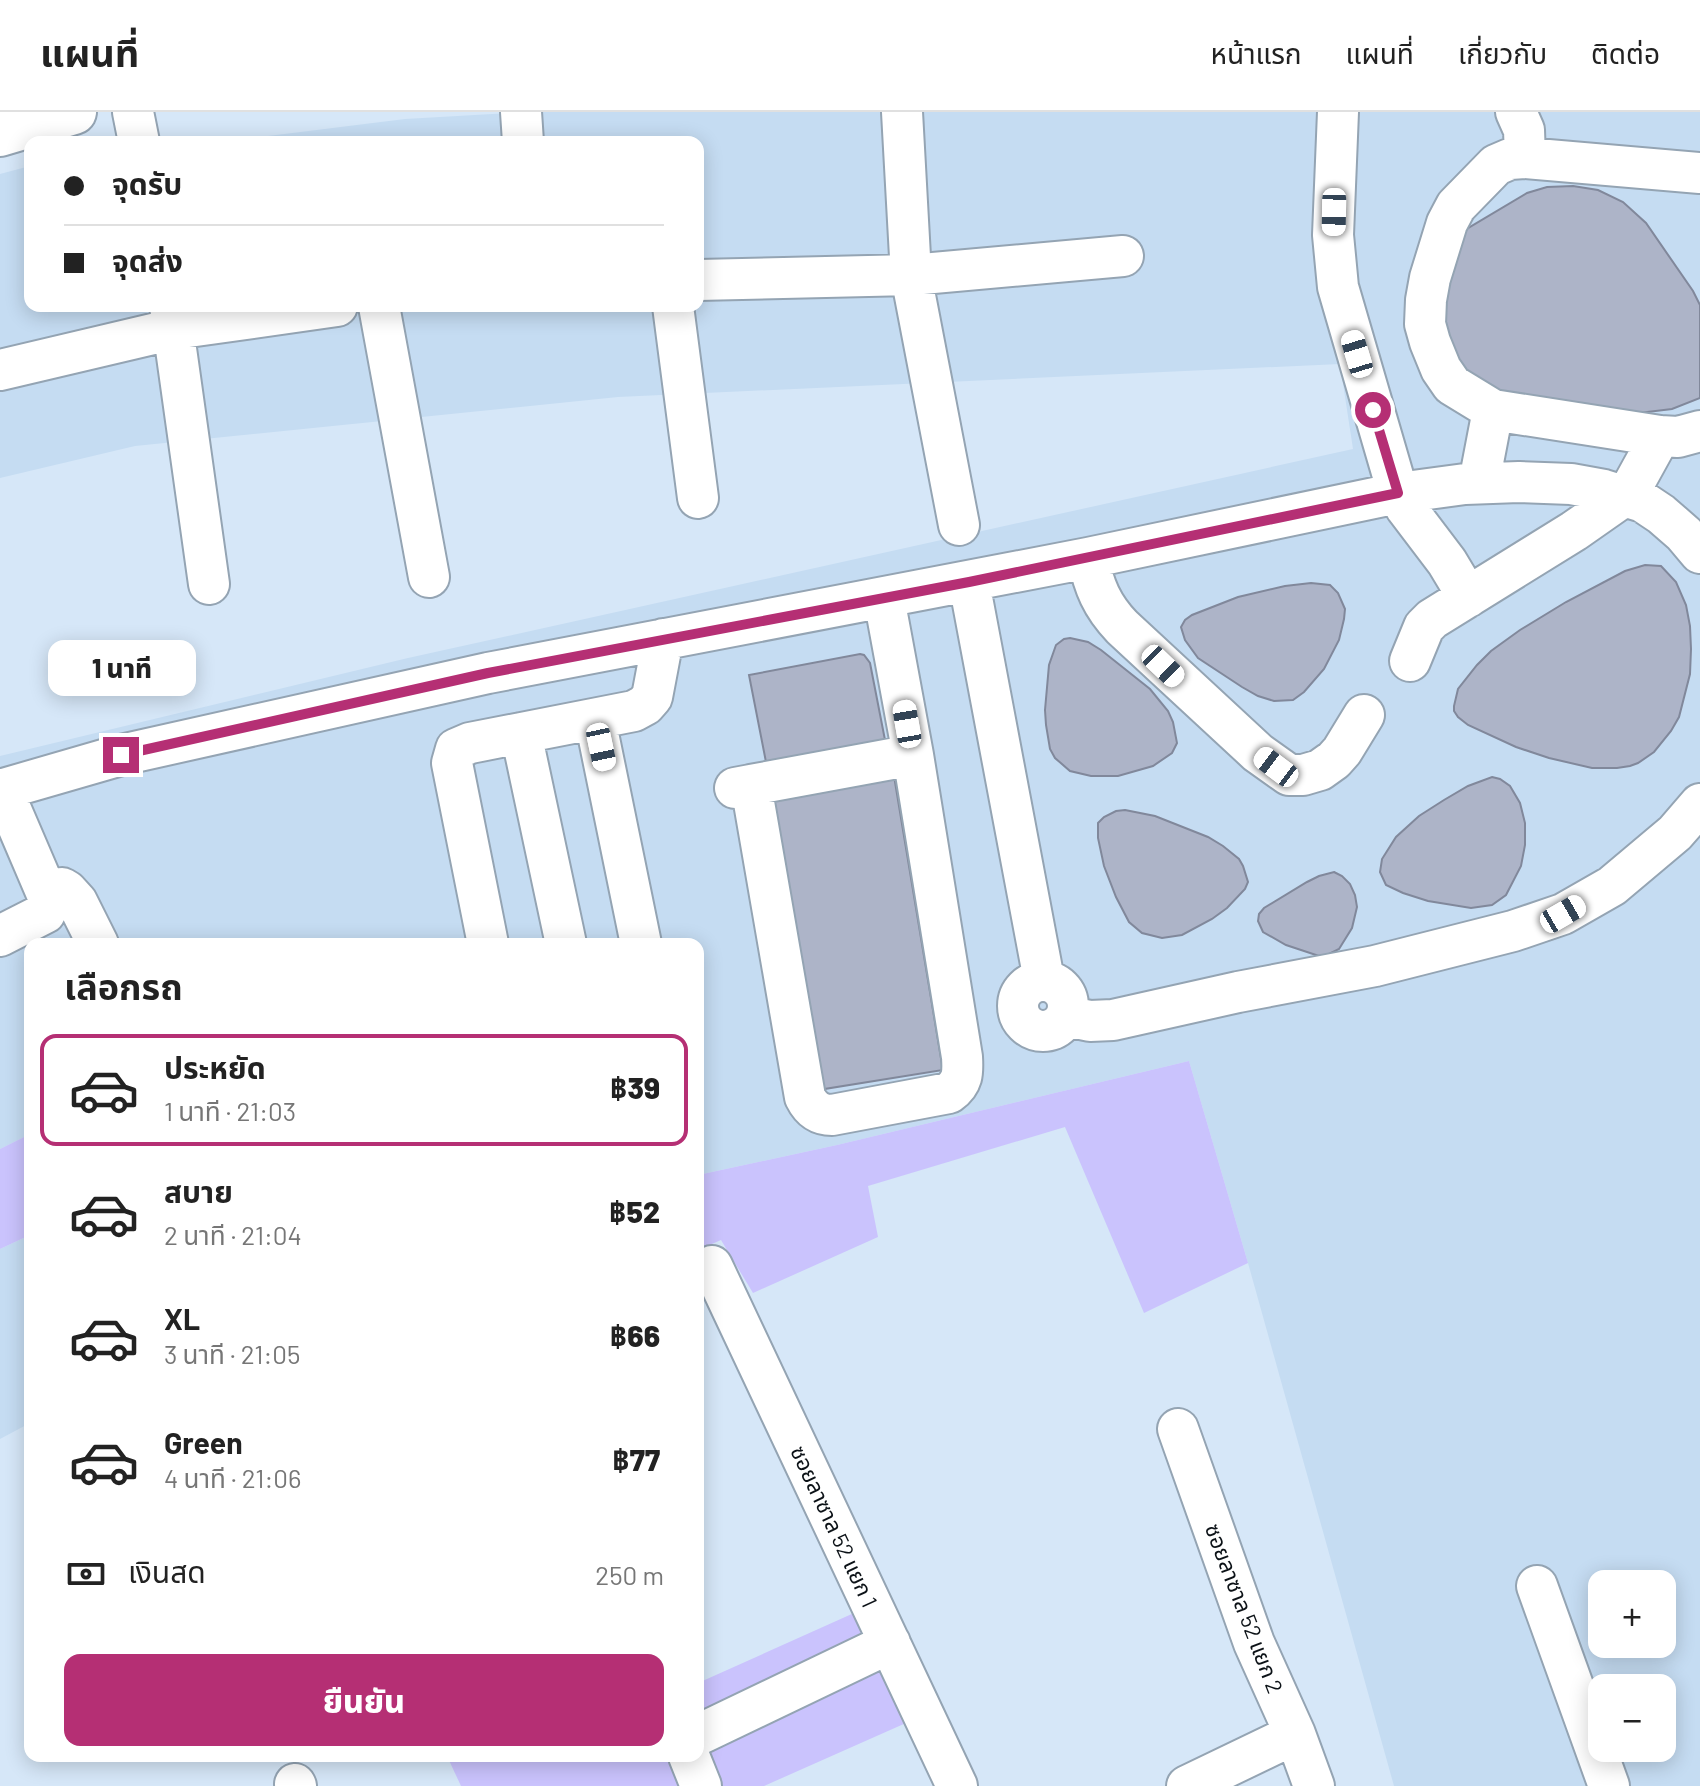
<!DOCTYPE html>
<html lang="th">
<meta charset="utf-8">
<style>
:root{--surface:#fff;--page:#f6f6f6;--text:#222;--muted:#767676;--line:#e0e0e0;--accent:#b52f74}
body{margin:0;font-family:Barlow,"Noto Sans Thai",sans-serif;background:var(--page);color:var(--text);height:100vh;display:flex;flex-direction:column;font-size:30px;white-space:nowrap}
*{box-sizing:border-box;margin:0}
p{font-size:26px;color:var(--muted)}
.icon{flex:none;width:44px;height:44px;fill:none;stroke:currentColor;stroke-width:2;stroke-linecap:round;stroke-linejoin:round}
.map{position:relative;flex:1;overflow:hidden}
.sheet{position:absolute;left:24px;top:826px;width:680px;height:824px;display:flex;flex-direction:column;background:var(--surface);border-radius:16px;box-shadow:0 4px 20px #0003}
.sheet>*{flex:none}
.guide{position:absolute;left:24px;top:24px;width:680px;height:176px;border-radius:16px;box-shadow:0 4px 20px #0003;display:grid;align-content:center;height:176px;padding:0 40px;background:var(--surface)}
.fabs{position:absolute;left:1588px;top:1458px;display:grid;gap:16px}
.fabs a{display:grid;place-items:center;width:88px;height:88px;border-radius:16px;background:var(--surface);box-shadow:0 4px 20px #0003;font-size:40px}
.end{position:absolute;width:36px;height:36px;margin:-18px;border:10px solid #b52f74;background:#fff;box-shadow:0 0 0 4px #fff}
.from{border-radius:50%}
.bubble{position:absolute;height:56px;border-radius:16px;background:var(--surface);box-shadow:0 4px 20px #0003;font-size:26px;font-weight:800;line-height:56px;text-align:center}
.car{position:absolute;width:24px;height:48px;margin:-24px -12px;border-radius:10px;box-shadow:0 0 6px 2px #0007;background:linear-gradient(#fff 24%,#345 0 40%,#fff 0 76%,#345 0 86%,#fff 0)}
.guide b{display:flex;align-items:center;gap:28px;height:76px;font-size:30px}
.guide b+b{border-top:2px solid var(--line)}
.guide i{width:20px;height:20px;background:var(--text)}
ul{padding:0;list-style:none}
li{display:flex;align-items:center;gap:24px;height:112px;margin:0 16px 12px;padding:0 24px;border:4px solid transparent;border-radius:16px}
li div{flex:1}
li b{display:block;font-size:30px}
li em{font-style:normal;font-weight:800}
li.current{border-color:var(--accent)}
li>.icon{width:72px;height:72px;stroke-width:1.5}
h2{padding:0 40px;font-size:36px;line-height:96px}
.pay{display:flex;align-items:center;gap:20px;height:88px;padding:0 40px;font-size:30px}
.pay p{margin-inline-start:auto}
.button{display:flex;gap:16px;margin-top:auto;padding:16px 40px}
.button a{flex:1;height:92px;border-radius:16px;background:var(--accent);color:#fff;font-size:32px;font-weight:800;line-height:92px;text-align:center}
header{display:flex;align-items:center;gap:48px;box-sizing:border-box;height:112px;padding:0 40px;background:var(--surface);border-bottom:2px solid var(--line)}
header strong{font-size:38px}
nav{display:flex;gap:44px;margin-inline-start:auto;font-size:28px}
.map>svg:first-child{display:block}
</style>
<header>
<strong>แผนที่</strong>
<nav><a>หน้าแรก</a><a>แผนที่</a><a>เกี่ยวกับ</a><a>ติดต่อ</a></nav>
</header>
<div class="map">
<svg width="1700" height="1674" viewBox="0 0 1700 1674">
<rect width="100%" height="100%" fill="#d6e7f8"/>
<path fill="#c5dcf2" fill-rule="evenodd" d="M526,0H1700V1674H1394L1248,1151L1189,949L837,1033L698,1063V832H30V1022L0,1037V644L408,546L1353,337L1340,252L618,285L135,334L0,366V62L30,54V194H698V30H220L405,7ZM1602,1472H1662V1532H1602ZM1602,1576H1662V1636H1602Z
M30,1123V1311L0,1327V1137Z"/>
<path fill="#cac3fd" d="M1189,949L1248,1151L1144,1201L1065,1015L868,1074L878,1125L753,1181L721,1128L698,1138V1063L837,1033Z
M30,1022V1123L0,1137V1037Z
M854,1501L906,1611L764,1674H461L447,1644H698V1571Z"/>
<path fill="#adb4c8" stroke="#81889b" stroke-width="2" d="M1573,74L1598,78L1623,90L1646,111L1693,179L1700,193V286L1672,297L1639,301L1503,282L1432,251L1460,121L1527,81L1547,75Z
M1645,453L1661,454L1676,470L1686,493L1690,514L1691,537L1690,562L1679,605L1671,619L1654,640L1638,651L1630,654L1617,656H1592L1549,646L1516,635L1468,613L1458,605L1454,599V594L1458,577L1477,553L1491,539L1520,518L1566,490L1625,459Z
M1311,471L1330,473L1338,481L1345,497L1344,507L1339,528L1324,557L1304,580L1293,588L1274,589L1258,584L1242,575L1198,546L1185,528L1181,515L1185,508L1192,503L1238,485L1285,474Z
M1070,526L1088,530L1101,538L1150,577L1168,599L1173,610L1177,631L1172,641L1153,654L1118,664H1091L1070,659L1055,646L1050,637L1046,613L1045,598L1049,553L1056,533L1064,527Z
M860,542L864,543L870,551L885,628L766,650L749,563Z
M894,664L943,958L818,978L770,684Z
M1492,665L1500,667L1510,674L1520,691L1525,711V733L1521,754L1506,783L1492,793L1471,796L1428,789L1403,781L1386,773L1380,760L1382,747L1396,725L1419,704L1444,688L1468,674Z
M1125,698L1155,704L1208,725L1223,734L1239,747L1243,754L1248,770L1245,777L1227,796L1212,807L1182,823L1162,826L1142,821L1129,810L1116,785L1104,754L1098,726V711L1104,705L1116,699Z
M1334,760L1342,764L1350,772L1355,783L1357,795L1352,816L1339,837L1327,843L1319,844L1286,833L1263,820L1258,809L1259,802L1264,796L1307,770L1319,764Z"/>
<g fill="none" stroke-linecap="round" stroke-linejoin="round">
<g stroke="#94a4b3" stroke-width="44">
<path id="minor" d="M133,0L139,30
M521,0L523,30
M902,0L911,163L959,413
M1338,0L1333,123L1338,175L1398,381L1406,396L1447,450L1468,485
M1516,0L1524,18L1525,46
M1700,61L1525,46L1510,47L1496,53L1456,94L1447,111L1430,166L1426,188L1425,212L1430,230L1441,257L1452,273L1493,298L1660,324L1678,325L1700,319
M698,168L911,163L1123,144
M170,194L209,472
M379,194L429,465
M673,194L698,386
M0,258L174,217L337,194
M1479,371L1493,298
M1088,446C1094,475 1102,494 1122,515L1258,641L1289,663H1303L1320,658L1334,648L1342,639L1364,603
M969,470L1044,868
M1410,549L1424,515L1432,507L1574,419L1624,384L1633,373L1660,324
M595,607L641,832
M521,621L566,832
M751,673L913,643
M735,676L751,673L805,985C811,997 819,1003 832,1003L949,981C963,971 963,961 962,945L913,643L884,486
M0,678L121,643L488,561L1088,446L1398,381L1465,372L1519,370L1571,372L1604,378L1643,390L1661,402L1684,422L1700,441
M46,779L62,776L67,779L77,790L98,832
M0,824L45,801L50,789L2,677
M488,832L452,651L456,637L470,631L634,599L645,593L652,585L663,527
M1018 894a25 25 0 1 1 50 0a25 25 0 1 1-50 0Z
M1066,904L1090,909L1113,908L1238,880L1375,854L1513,819L1563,802L1612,774L1675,721L1700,692
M712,1154L957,1674
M1178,1317L1254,1531L1295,1622L1314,1674
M1537,1474L1609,1674
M698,1623L890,1531
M689,1644L701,1674
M295,1672L296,1674
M1187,1674L1295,1622"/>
</g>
<g stroke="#94a4b3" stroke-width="48">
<path id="major" d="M0,22L74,0"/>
</g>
<use href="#minor" stroke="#fff" stroke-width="40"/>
<use href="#major" stroke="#fff" stroke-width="44"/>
</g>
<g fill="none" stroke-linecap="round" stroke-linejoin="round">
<path stroke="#b52f74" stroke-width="10" d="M121,643L488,561L969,470L1398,381L1373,298"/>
</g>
<g text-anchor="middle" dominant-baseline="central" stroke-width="6" stroke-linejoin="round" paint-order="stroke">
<g font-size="22" fill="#0c1217" stroke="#fff">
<text transform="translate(835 1414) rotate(65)">ซอยลาซาล 52 แยก 1</text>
<text transform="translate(1245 1496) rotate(69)">ซอยลาซาล 52 แยก 2</text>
</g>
</g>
</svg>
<div class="fabs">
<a>+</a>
<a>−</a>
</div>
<i class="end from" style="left:1373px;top:298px"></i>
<i class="end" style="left:121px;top:643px"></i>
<div class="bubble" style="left:48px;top:528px;width:148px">1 นาที</div>
<i class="car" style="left:1334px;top:100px;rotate:181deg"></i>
<i class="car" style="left:1357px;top:242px;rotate:343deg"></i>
<i class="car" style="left:1163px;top:554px;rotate:134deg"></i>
<i class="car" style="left:907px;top:612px;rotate:350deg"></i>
<i class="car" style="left:601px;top:635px;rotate:168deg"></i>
<i class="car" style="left:1276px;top:655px;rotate:307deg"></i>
<i class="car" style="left:1563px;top:802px;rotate:60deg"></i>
<div class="guide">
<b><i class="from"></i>จุดรับ</b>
<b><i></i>จุดส่ง</b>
</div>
<section class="sheet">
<h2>เลือกรถ</h2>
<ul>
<li class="current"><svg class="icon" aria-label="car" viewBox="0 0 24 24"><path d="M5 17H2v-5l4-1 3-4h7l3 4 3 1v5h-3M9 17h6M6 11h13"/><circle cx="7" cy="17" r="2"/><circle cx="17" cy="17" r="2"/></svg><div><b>ประหยัด</b><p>1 นาที · 21:03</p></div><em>฿39</em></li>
<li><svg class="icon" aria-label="car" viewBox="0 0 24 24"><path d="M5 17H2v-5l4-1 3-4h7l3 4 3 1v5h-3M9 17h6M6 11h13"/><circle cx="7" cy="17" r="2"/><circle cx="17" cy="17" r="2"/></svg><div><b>สบาย</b><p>2 นาที · 21:04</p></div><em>฿52</em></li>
<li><svg class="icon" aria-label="car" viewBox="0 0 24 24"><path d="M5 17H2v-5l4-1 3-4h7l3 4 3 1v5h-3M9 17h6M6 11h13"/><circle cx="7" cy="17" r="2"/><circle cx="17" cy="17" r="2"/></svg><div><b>XL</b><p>3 นาที · 21:05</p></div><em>฿66</em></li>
<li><svg class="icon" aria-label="car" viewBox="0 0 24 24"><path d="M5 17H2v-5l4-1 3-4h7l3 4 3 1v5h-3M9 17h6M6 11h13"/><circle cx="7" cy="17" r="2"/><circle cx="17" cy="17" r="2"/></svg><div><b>Green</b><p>4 นาที · 21:06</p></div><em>฿77</em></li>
</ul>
<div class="pay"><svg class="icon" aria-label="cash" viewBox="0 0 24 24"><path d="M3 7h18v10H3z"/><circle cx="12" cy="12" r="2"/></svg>เงินสด<p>250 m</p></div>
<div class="button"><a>ยืนยัน</a></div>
</section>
</div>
